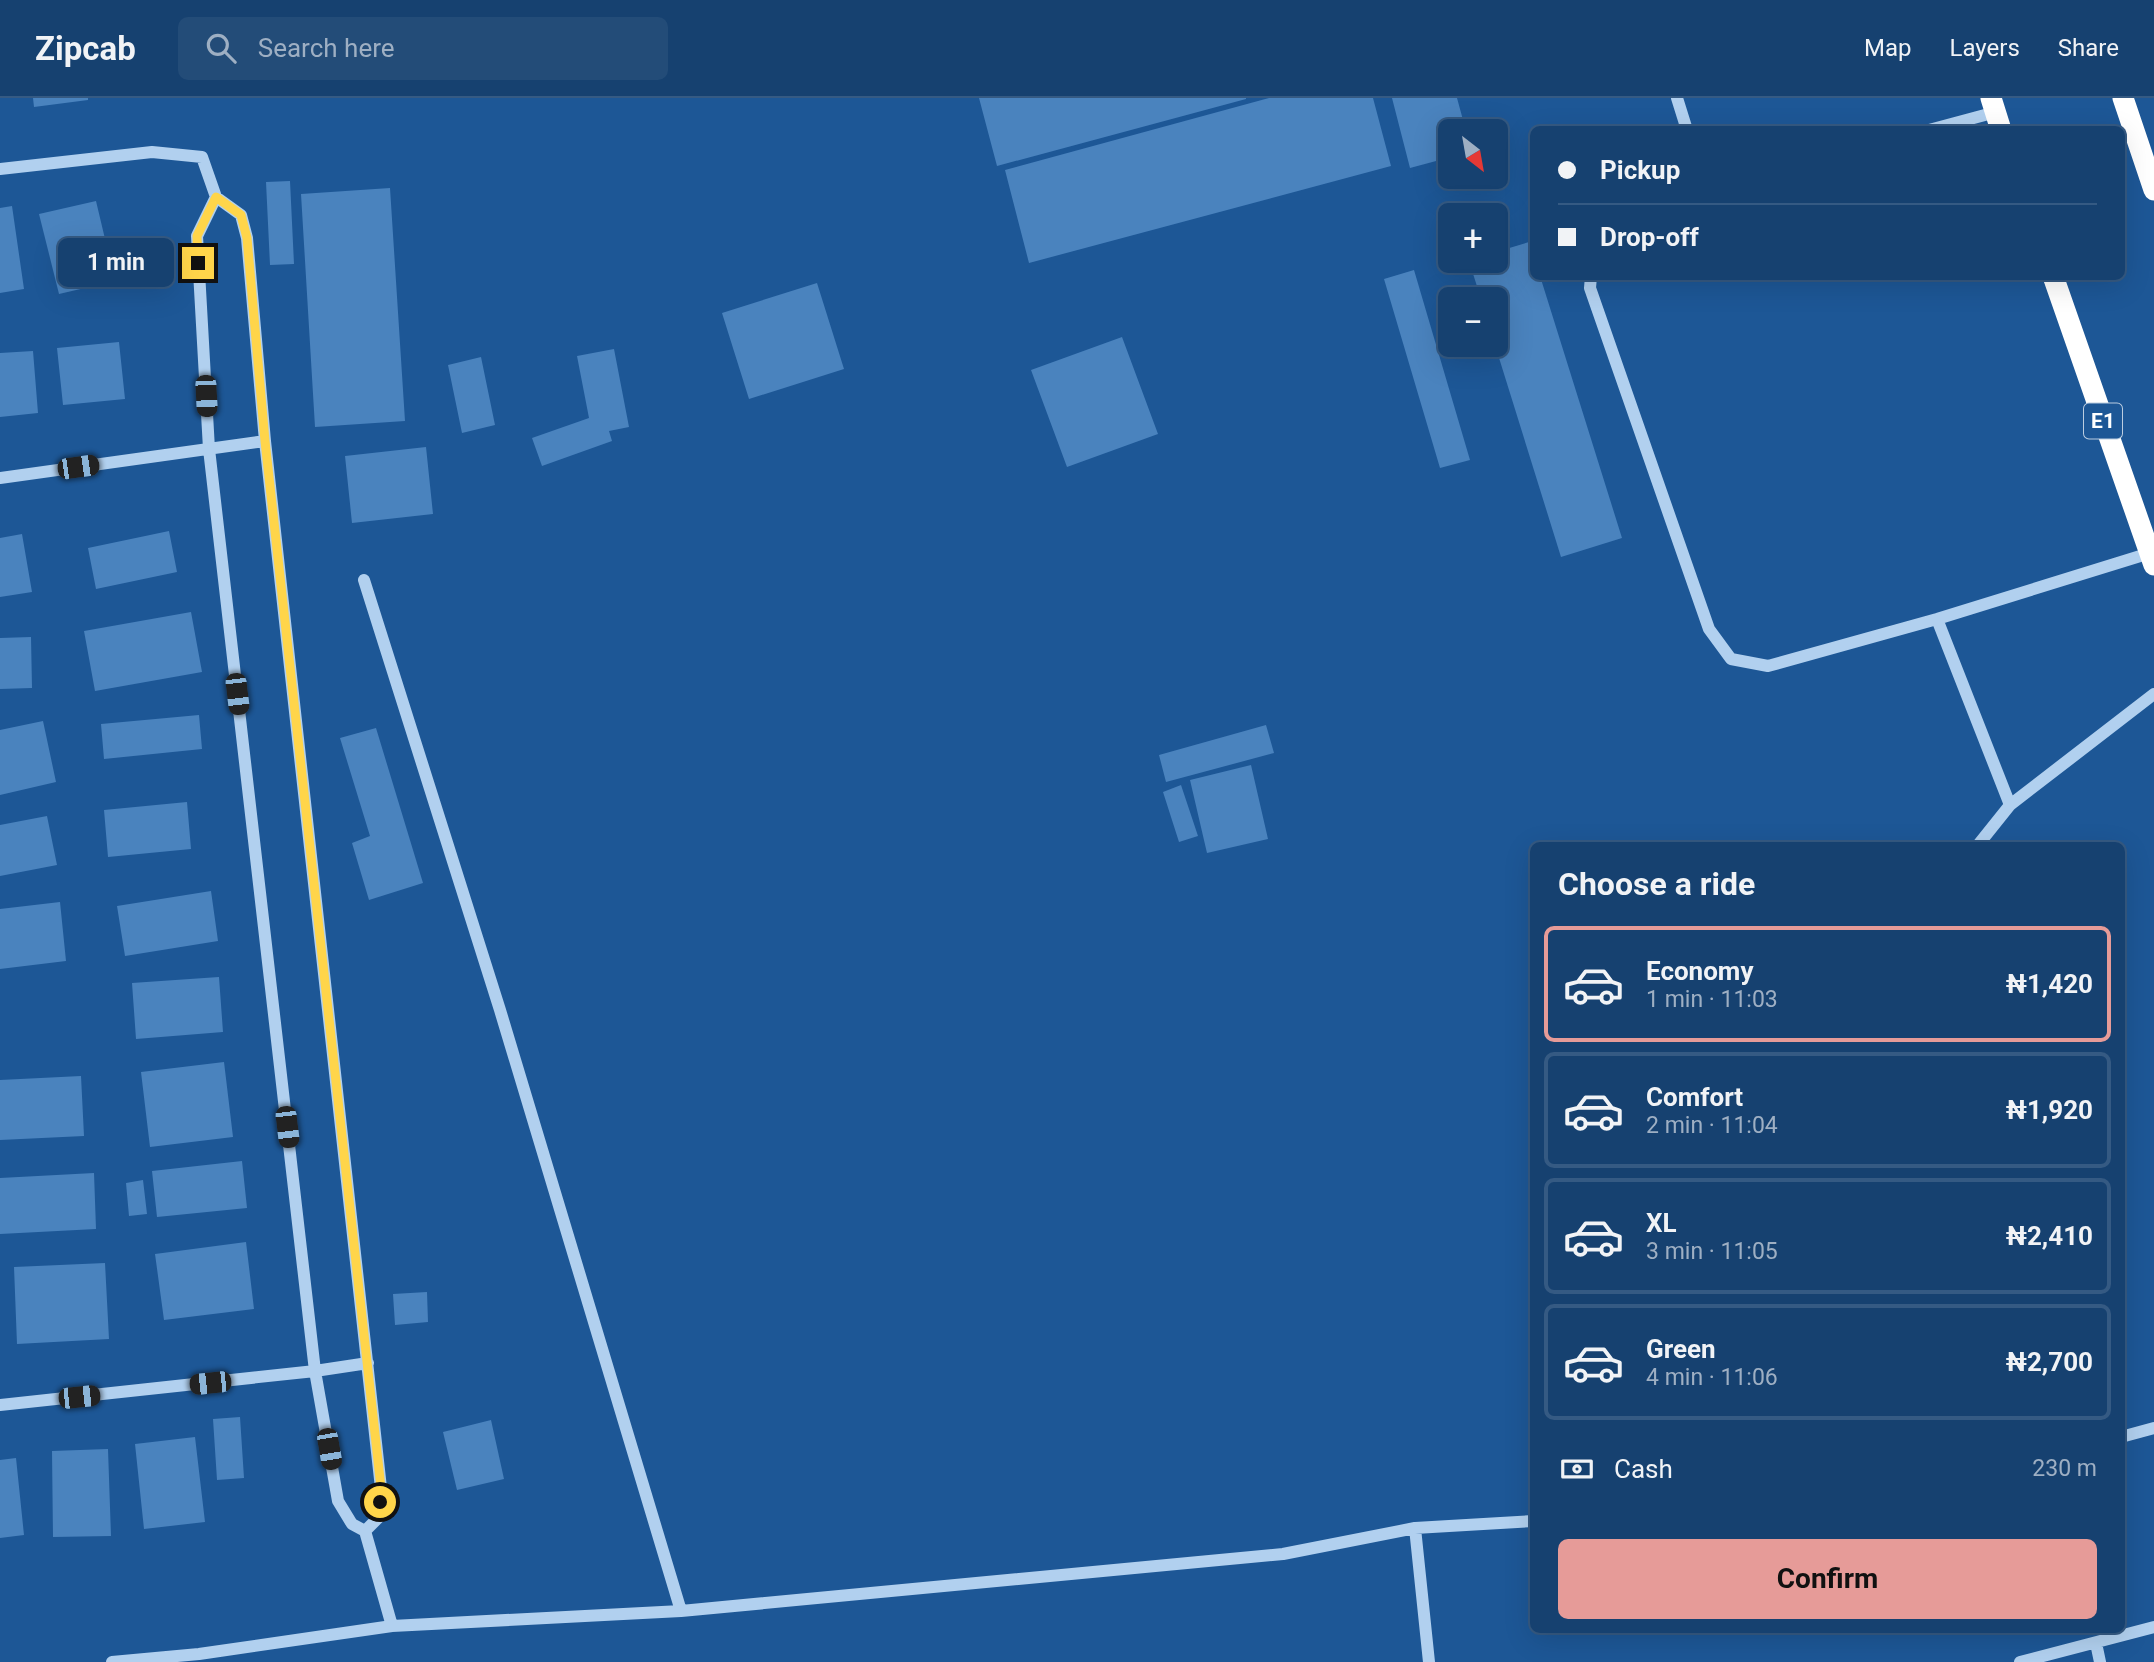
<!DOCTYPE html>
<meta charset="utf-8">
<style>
:root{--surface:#164170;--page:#234c78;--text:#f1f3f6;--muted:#9eafc3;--line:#355a83;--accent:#e69b98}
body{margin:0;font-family:Roboto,sans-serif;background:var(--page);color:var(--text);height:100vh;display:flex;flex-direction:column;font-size:26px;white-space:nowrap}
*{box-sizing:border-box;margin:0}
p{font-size:23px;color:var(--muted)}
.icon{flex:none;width:38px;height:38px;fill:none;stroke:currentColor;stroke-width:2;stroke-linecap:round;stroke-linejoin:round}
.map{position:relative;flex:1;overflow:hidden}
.side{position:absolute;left:1530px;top:744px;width:595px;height:791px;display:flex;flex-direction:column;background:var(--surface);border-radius:10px;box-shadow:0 7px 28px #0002,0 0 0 2px var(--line)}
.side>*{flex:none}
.banner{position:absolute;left:1530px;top:28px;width:595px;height:154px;border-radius:10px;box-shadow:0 7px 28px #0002,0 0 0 2px var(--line);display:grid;align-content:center;height:154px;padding:0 28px;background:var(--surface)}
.needle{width:46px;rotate:149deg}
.tools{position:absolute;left:1438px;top:21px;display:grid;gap:14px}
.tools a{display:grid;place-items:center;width:70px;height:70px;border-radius:10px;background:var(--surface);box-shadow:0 7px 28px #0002,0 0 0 2px var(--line);font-size:35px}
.end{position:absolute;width:32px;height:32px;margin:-16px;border:9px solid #ffd54a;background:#111;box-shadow:0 0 0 4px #111}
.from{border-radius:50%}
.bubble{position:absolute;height:49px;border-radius:10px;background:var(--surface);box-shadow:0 7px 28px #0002,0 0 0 2px var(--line);font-size:23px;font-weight:700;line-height:49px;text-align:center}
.car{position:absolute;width:21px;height:42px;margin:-21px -10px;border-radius:9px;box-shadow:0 0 5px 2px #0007;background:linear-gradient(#222 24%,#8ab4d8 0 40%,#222 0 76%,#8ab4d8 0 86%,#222 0)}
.banner b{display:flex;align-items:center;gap:24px;height:66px;font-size:26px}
.banner b+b{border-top:2px solid var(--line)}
.banner i{width:18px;height:18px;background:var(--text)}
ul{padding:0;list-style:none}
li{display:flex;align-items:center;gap:21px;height:116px;margin:0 14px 10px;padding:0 14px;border:4px solid var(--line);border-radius:10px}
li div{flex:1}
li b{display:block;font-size:26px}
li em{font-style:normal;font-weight:700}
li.current{border-color:var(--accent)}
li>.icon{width:63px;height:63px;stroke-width:1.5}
h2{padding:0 28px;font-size:32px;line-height:84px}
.pay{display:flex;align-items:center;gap:18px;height:77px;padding:0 28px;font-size:26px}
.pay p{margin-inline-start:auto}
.cta{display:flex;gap:14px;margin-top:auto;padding:14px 28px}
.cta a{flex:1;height:80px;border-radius:10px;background:var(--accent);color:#111;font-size:28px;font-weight:700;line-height:80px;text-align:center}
header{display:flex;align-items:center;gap:42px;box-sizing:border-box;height:98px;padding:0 35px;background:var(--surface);border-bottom:2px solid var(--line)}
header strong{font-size:33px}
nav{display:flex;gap:38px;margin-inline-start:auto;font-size:24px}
.search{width:490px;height:63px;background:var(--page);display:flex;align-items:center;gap:18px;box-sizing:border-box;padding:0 24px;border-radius:10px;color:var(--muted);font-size:26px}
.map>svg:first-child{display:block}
</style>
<header>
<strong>Zipcab</strong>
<div class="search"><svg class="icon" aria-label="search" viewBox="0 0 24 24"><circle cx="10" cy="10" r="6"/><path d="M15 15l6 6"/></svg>Search here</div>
<nav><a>Map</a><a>Layers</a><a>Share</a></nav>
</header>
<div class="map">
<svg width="2154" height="1564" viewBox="0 0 2154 1564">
<rect width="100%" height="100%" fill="#1d5796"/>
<path fill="#4a83be" d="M33,0H88V2L34,9Z
M979,0H1246V1L997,68Z
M1269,0H1373L1391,68L1029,165L1005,72Z
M1392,0H1457L1466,33H1451V59L1410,70Z
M290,83L294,166L270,167L266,84Z
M390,90L405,323L315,329L301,96Z
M96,103L115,183L59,196L39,116Z
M12,108L24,191L0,195V110Z
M1529,144L1533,156V178H1540L1622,440L1561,459L1495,247L1496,201H1481L1469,163H1496V154Z
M1414,172L1470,362L1440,370L1384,181Z
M817,185L844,271L749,301L722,215Z
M1122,239L1158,336L1067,369L1031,272Z
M119,244L125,301L63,307L57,250Z
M614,251L629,329L609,333L612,343L542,368L532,340L589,320L577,258Z
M33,253L38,315L0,319V255Z
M481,259L495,327L462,335L448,267Z
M426,349L433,416L352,425L345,358Z
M169,433L177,474L96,491L88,450Z
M22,436L32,494L0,499V440Z
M191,514L202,574L95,593L84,533Z
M31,539L32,590L0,591V540Z
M199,617L202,651L104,661L101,626Z
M43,623L56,684L0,697V632Z
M1266,627L1274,655L1166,684L1159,657Z
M376,630L423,785L369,802L352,745L370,738L340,640Z
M1251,667L1268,741L1207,755L1190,682Z
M1181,687L1198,738L1179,744L1163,694Z
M187,704L191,751L108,759L104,712Z
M47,718L57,767L0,778V727Z
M211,793L218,843L125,858L117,808Z
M60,804L66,863L0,871V811Z
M219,879L223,934L136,941L132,885Z
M224,964L233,1039L150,1049L141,974Z
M81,978L84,1038L0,1042V982Z
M242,1063L247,1110L157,1119L152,1073Z
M94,1075L96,1131L0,1136V1080Z
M143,1082L147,1116L129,1118L126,1085Z
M246,1144L254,1211L164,1222L155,1156Z
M105,1165L109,1241L17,1246L14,1169Z
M427,1194L428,1224L395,1227L393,1196Z
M240,1319L244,1380L217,1382L213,1321Z
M491,1322L504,1381L457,1392L443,1334Z
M195,1339L205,1424L144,1431L135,1346Z
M108,1351L111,1438L53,1439L52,1353Z
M16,1360L24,1437L0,1440V1362Z"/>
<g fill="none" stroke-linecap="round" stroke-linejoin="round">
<path stroke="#b1d0ef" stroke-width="12" d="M1677,0L1687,32
M1929,32L1996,14
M0,71L152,54L202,59L216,99L241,117L247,140L265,343L381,1390L379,1419L365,1433L392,1528
M216,99L197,138L209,351L315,1273L338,1403L352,1426L365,1433
M1591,178L1590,190L1709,531L1731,561L1768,568L1937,521L2150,455
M0,380L265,343
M364,482L500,912L681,1513
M1937,521L2010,707
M1978,747L2010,707L2154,596
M0,1307L315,1273L368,1265
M2121,1339L2154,1330
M1415,1430L1429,1564
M2096,1545L2100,1564
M112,1564L199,1556L392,1528L681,1513L1283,1456L1415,1430L1533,1423
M2020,1564L2154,1529"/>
<path stroke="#fff" stroke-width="21" d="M1991,0L2001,32
M2123,0L2154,92
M2053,178L2154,467"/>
</g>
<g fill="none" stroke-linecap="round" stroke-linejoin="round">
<path stroke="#ffd54a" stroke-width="9" d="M198,165L197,138L216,99L241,117L247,140L265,343L381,1390L380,1404"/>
</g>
<g text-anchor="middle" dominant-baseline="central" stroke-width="5" stroke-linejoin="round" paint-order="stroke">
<rect fill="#1d5796" stroke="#bbcde0" stroke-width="2" x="2084" y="305.5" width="38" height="35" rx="5"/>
<g font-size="21" font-weight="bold" fill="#fff">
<text x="2103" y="323">E1</text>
</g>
</g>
</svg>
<div class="tools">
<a><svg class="needle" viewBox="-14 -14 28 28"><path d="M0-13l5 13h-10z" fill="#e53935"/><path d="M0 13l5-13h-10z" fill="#9eafc3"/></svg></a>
<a>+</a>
<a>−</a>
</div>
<i class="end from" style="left:380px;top:1404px"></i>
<i class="end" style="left:198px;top:165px"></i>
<div class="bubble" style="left:58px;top:140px;width:116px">1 min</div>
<i class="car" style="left:206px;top:298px;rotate:177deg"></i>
<i class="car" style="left:78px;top:369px;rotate:82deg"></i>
<i class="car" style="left:237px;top:596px;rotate:173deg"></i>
<i class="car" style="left:287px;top:1029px;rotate:173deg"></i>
<i class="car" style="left:210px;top:1285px;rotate:264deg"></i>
<i class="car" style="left:79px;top:1299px;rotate:84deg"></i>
<i class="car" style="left:329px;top:1351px;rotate:170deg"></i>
<div class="banner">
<b><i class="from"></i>Pickup</b>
<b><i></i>Drop-off</b>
</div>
<section class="side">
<h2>Choose a ride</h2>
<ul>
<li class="current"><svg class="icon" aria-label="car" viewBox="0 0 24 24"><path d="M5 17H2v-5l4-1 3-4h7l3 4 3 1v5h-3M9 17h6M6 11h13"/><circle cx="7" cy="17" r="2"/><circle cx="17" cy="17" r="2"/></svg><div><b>Economy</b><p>1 min · 11:03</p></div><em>₦1,420</em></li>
<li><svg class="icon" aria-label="car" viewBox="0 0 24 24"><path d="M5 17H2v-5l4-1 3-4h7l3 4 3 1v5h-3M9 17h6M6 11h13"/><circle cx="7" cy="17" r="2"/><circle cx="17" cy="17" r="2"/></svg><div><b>Comfort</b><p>2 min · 11:04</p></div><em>₦1,920</em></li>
<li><svg class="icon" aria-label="car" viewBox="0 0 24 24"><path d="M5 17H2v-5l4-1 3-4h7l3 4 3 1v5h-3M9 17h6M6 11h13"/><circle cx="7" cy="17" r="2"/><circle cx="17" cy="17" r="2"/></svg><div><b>XL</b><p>3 min · 11:05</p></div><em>₦2,410</em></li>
<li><svg class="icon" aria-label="car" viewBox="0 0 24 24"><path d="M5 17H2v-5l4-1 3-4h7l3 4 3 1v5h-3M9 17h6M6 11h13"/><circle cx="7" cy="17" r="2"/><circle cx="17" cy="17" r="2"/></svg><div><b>Green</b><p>4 min · 11:06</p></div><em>₦2,700</em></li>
</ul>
<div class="pay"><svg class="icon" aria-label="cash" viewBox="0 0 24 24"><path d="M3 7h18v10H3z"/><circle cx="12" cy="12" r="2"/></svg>Cash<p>230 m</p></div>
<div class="cta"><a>Confirm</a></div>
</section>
</div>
